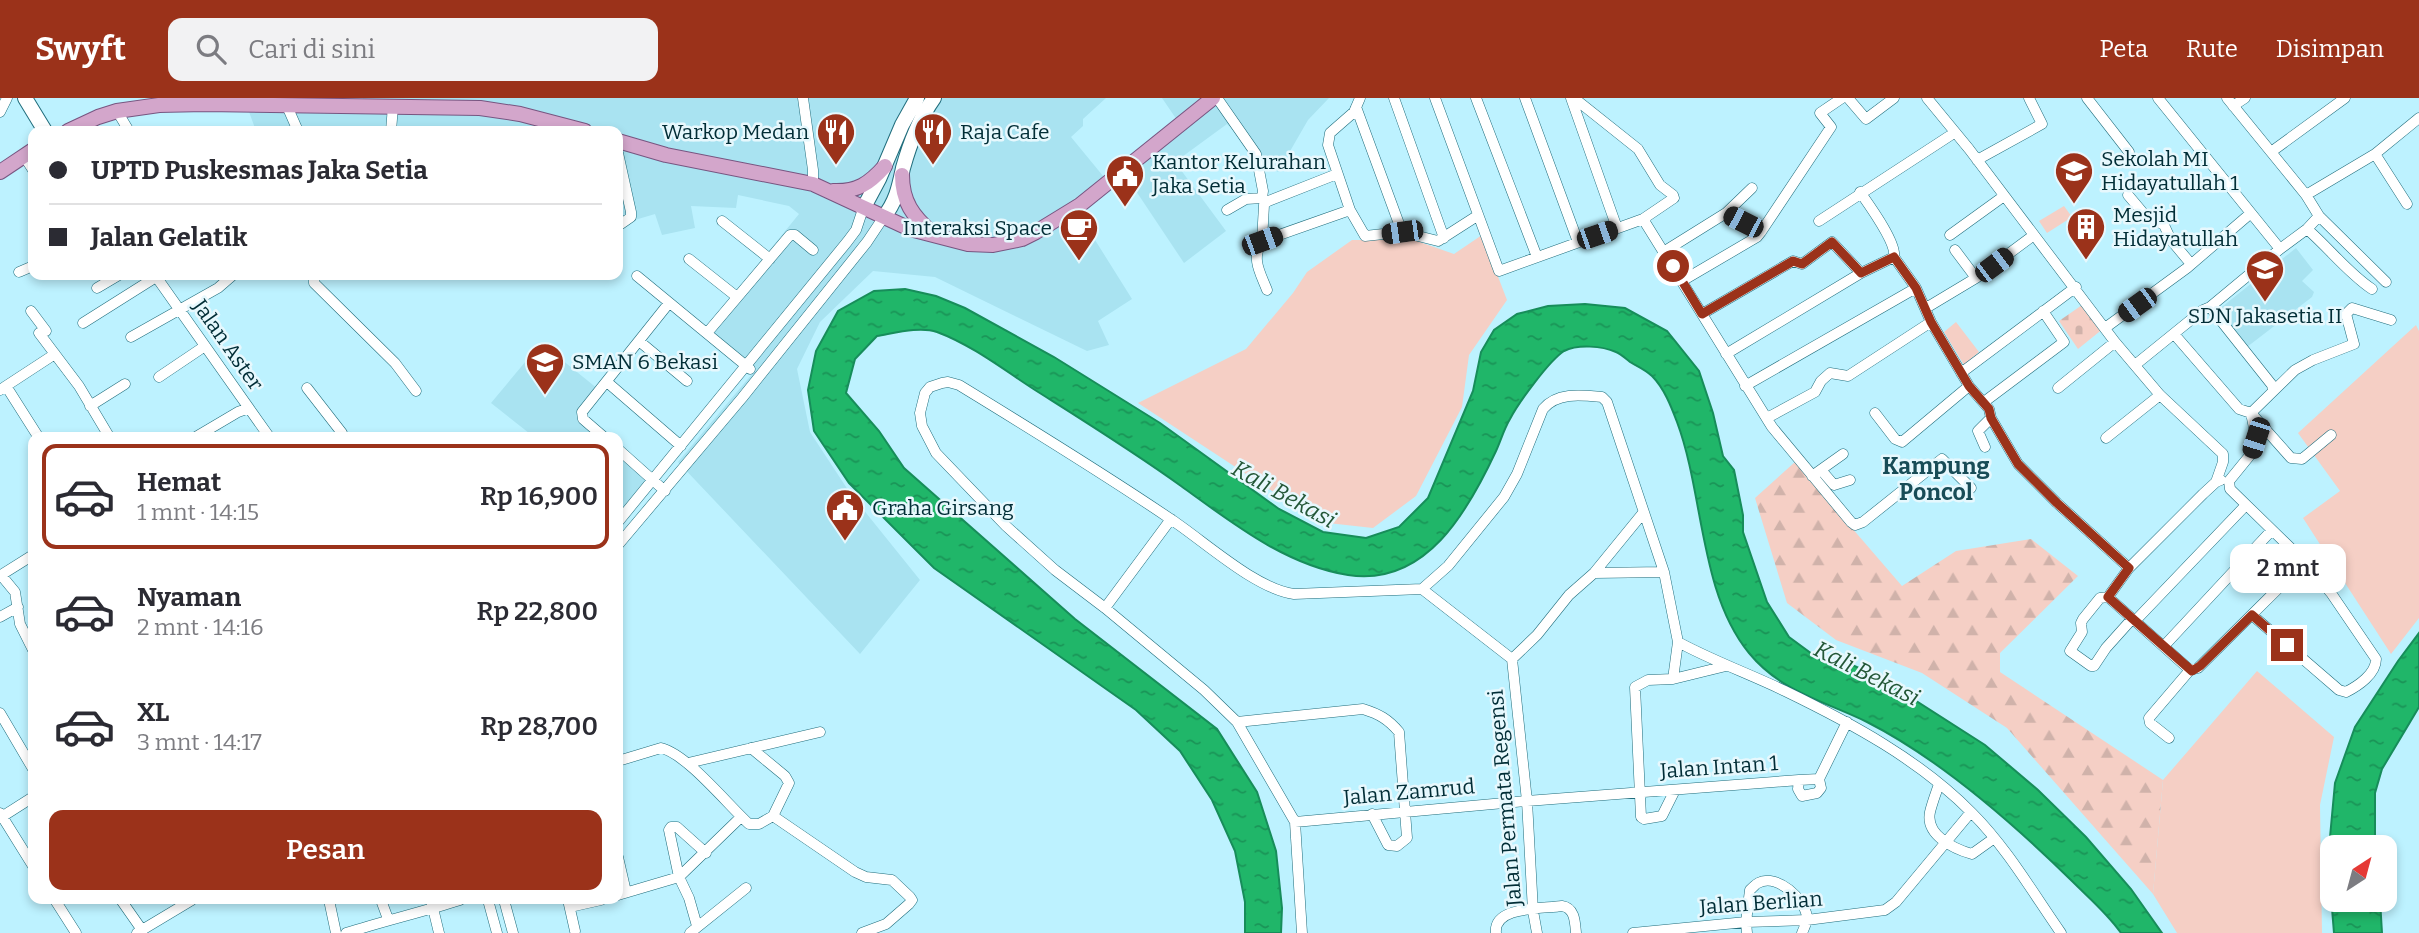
<!DOCTYPE html>
<html lang="id">
<meta charset="utf-8">
<style>
:root{--surface:#fff;--page:#f2f2f3;--text:#2b2b33;--muted:#7c7c81;--line:#e1e1e2;--accent:#9b321a}
body{margin:0;font-family:Bitter,serif;background:var(--page);color:var(--text);height:100vh;display:flex;flex-direction:column;font-size:26px;white-space:nowrap}
*{box-sizing:border-box;margin:0}
p{font-size:23px;color:var(--muted)}
.icon{flex:none;width:38px;height:38px;fill:none;stroke:currentColor;stroke-width:2;stroke-linecap:round;stroke-linejoin:round}
.map{position:relative;flex:1;overflow:hidden}
.drawer{position:absolute;left:28px;top:334px;width:595px;height:472px;display:flex;flex-direction:column;background:var(--surface);border-radius:14px;box-shadow:0 4px 10px #0003}
.drawer>*{flex:none}
.guide{position:absolute;left:28px;top:28px;width:595px;height:154px;border-radius:14px;box-shadow:0 4px 10px #0003;display:grid;align-content:center;height:154px;padding:0 21px;background:var(--surface)}
.needle{width:46px;rotate:36deg}
.controls{position:absolute;left:2320px;top:737px;display:grid;gap:14px}
.controls a{display:grid;place-items:center;width:77px;height:77px;border-radius:14px;background:var(--surface);box-shadow:0 4px 10px #0003;font-size:35px}
.end{position:absolute;width:32px;height:32px;margin:-16px;border:9px solid #9b321a;background:#fff;box-shadow:0 0 0 4px #fff}
.from{border-radius:50%}
.bubble{position:absolute;height:49px;border-radius:14px;background:var(--surface);box-shadow:0 4px 10px #0003;font-size:23px;font-weight:600;line-height:49px;text-align:center}
.car{position:absolute;width:21px;height:42px;margin:-21px -10px;border-radius:9px;box-shadow:0 0 5px 2px #0007;background:linear-gradient(#222 24%,#8ab4d8 0 40%,#222 0 76%,#8ab4d8 0 86%,#222 0)}
.guide b{display:flex;align-items:center;gap:24px;height:66px;font-size:26px}
.guide b+b{border-top:2px solid var(--line)}
.guide i{width:18px;height:18px;background:var(--text)}
ul{padding:12px 0 0;list-style:none}
li{display:flex;align-items:center;gap:21px;height:105px;margin:0 14px 10px;padding:0 7px;border:4px solid transparent;border-radius:14px}
li div{flex:1}
li b{display:block;font-size:26px}
li em{font-style:normal;font-weight:600}
li.current{border-color:var(--accent)}
li>.icon{width:63px;height:63px;stroke-width:1.5}
.action{display:flex;gap:14px;margin-top:auto;padding:14px 21px}
.action a{flex:1;height:80px;border-radius:14px;background:var(--accent);color:#fff;font-size:28px;font-weight:600;line-height:80px;text-align:center}
header{display:flex;align-items:center;gap:42px;box-sizing:border-box;height:98px;padding:0 35px;background:var(--accent);color:#fff}
header strong{font-size:33px}
nav{display:flex;gap:38px;margin-inline-start:auto;font-size:24px}
.search{width:490px;height:63px;background:var(--page);display:flex;align-items:center;gap:18px;box-sizing:border-box;padding:0 24px;border-radius:14px;color:var(--muted);font-size:26px}
.map>svg:first-child{display:block}
</style>
<header>
<strong>Swyft</strong>
<div class="search"><svg class="icon" aria-label="search" viewBox="0 0 24 24"><circle cx="10" cy="10" r="6"/><path d="M15 15l6 6"/></svg>Cari di sini</div>
<nav><a>Peta</a><a>Rute</a><a>Disimpan</a></nav>
</header>
<div class="map">
<svg width="2419" height="835" viewBox="0 0 2419 835">
<defs>
<pattern id="forest-firs" width="22" height="20" patternUnits="userSpaceOnUse" patternTransform="scale(1.75)"><rect width="22" height="20" fill="#f5cfc5"/><path d="M5 1l3.5 6h-7zM16 11l3.5 6h-7z" fill="#d0b2aa"/></pattern>
<pattern id="cemetery-stones" width="16" height="16" patternUnits="userSpaceOnUse" patternTransform="scale(1.75)"><rect width="16" height="16" fill="#f5cfc5"/><path d="M2 7V4a2 2 0 0 1 4 0v3zM10 15v-3a2 2 0 0 1 4 0v3z" fill="#d0b2aa"/></pattern>
<pattern id="water-ripples" width="26" height="14" patternUnits="userSpaceOnUse" patternTransform="scale(1.75)"><rect width="26" height="14" fill="#20b669"/><path d="M2 4q2-2 4 0t4 0M15 11q2-2 4 0t4 0" fill="none" stroke="#1a9457"/></pattern>
</defs>
<rect width="100%" height="100%" fill="#bdf2ff"/>
<path fill="#a9e3f1" d="M244,0H317L362,4L363,0H1106L1083,21V28L1071,39L1108,84L1075,110L1132,201L1098,223L1109,247L1087,253L935,179L873,173L820,224L797,271L810,334L850,395L920,482L860,556L678,364L752,276L703,234L799,116L789,108L738,97L736,110L691,108L695,130L662,137L655,116L618,127V33H256Z
M1162,0H1329L1308,22L1278,74L1227,26L1175,64L1226,133L1184,165L1126,78L1167,47L1159,36L1177,22Z
M2296,150L2313,172L2302,183L2314,194L2312,199L2247,249L2218,212Z
M541,245L598,291L578,318L602,339H534L491,305Z
M618,354L649,382L618,420Z"/>
<path fill="#f5cfc5" d="M2064,108L2072,119L2047,135L2039,123Z
M1482,137L1507,202L1469,257L1462,309L1416,398L1373,430L1319,424L1138,305L1246,251L1293,195L1307,174L1352,142H1414L1454,156Z
M1956,224L1979,254L1964,267L1944,234Z
M2416,227L2419,233V520L2391,556L2303,420L2340,393L2298,335Z
M2257,573L2334,639L2320,707L2322,835H2177L2153,796L2163,682Z"/>
<path fill="url(#forest-firs)" d="M1795,364L1902,488L1956,453L2031,441L2078,478L2000,555V574L2163,682L2153,796L2007,630L1922,575L1836,542L1787,505L1755,400Z"/>
<path fill="url(#cemetery-stones)" d="M2085,205L2104,230L2078,251L2059,223Z"/>
<path fill="url(#water-ripples)" stroke="#178d5a" stroke-width="2" d="M905,191L936,198L965,210L1054,259L1160,325L1279,411L1323,434L1366,440L1399,429L1428,400L1473,293L1481,254L1494,232L1517,216L1548,208L1585,206L1625,210L1667,233L1699,273L1713,315L1723,358L1734,372L1743,417V434L1767,504L1789,539L1823,564L1850,566L1877,578L1985,647L2038,692L2086,739L2131,791L2162,835H2121C2108,816 2089,800 2073,784C2015,727 1940,661 1867,624C1824,603 1781,594 1749,555C1699,494 1704,396 1677,324C1671,308 1664,290 1652,278C1646,272 1637,268 1630,264C1625,260 1621,256 1616,254C1602,248 1578,246 1564,253C1549,263 1519,304 1510,321C1504,331 1501,342 1496,353C1468,413 1426,489 1348,477C1285,467 1231,424 1181,388C1134,354 1084,323 1035,292C1004,272 972,247 937,234C920,228 895,235 877,238L855,261L846,295L879,333L904,370L1075,521L1217,631L1257,694L1276,753L1282,810L1281,835H1245V804L1235,753L1212,702L1180,653L1136,612L934,470L849,385L814,333L808,292L816,253L838,213L874,193Z
M2419,535V609L2382,671L2375,695V749H2333V802H2380L2382,835H2334L2328,761L2335,685L2355,629L2398,563Z"/>
<g fill="none" stroke-linecap="round" stroke-linejoin="round">
<g stroke="#206d7c" stroke-width="11">
<path id="street" d="M803,0L813,72V86
M1217,0L1256,56L1263,93L1262,100L1246,101L1227,112
M1360,0L1354,14L1330,35L1328,47L1350,112L1365,138L1402,134L1438,143L1477,118
M1394,0L1444,140
M1435,0L1499,173L1643,121L1674,100L1673,97L1660,87L1638,51L1574,0
M1476,0L1537,159
M1525,0L1578,144
M1571,0L1617,130
M1848,0L1866,21L1894,0
M1927,0L1969,51L2115,244L2160,297L2223,356V364L2216,384
M2087,0L2129,54
M2158,0L2280,151L2210,209
M2227,0L2306,97L2319,118L2386,184
M287,8L298,33
M2233,8L2245,0
M1356,9L1402,134
M117,13L129,33
M0,14L7,0
M391,33L393,8
M2271,54L2345,0
M618,55L631,114V119L618,128
M2375,56L2407,106
M24,58L33,72
M1977,62L2042,26L2029,0
M1860,94C1869,107 1897,145 1894,159L1916,190L1931,224L1969,288L1989,311L1991,320L2018,366L2057,405L2129,470
M2128,97L2144,116L2164,127L2171,142L2191,166
M2306,97L2375,56L2419,20
M1726,115L1752,90
M1643,121L1772,329L1851,424L1855,427L1863,424L1942,361L1971,390
M722,123L770,161
M1819,123L1954,35
M2307,131C2329,150 2348,175 2372,191
M1761,134L1831,29L1820,15L1842,0
M1950,137L2004,98
M1262,143L1264,107L1266,104L1337,76
M2280,151L2307,131L2319,118
M1955,152L1976,180
M1665,153L1726,115L1761,134L1757,139L1682,183
M689,161L737,199
M19,174L33,168
M155,177L270,340
M314,177V185L395,265L416,293
M637,178L750,271
M97,190L119,177
M1267,192C1260,174 1251,161 1262,143L1350,112
M1926,210L1976,180L2034,137
M31,213L46,233L39,235L79,288L110,340
M1702,216L1793,163L1802,166L1832,144L1861,175
M83,225L156,179
M2105,230L2187,170L2251,115
M707,235L790,137H795L813,152
M2174,236L2239,311L2251,315L2291,360L2302,361L2331,337
M131,239L218,190L233,177
M639,243L687,283
M1726,256L1861,175L1894,159
M2135,267L2203,212L2210,209L2272,287L2273,292
M1961,275L2076,189
M159,279L205,248
M607,284L681,348
M6,288L55,256
M1745,288L1916,190
M307,290L342,335V340
M2058,290L2115,244
M0,292L6,288L39,340
M1984,304L2064,244L2043,213
M90,308L125,286
M1875,315L1895,341L1902,344L1969,288
M1767,320L1815,294L1821,283L1830,275L1848,278L1931,224
M194,340L238,314L249,310
M605,340L583,321L582,314L669,205
M2106,340L2160,297
M1985,349L1978,333L1991,320
M618,351L665,393
M1822,373L1834,387L1850,382
M1812,378L1843,356
M2229,383L2230,391L2305,464L2331,495L2376,561C2376,576 2358,588 2346,594L2339,592L2252,517
M2229,383L2251,356L2256,340L2251,315L2295,272L2313,262L2354,246L2346,216L2352,210L2391,222
M618,424L847,144L856,132L863,111
M618,447L742,300L867,144L883,120
M33,457L1,477L15,494L20,526L33,552
M1594,475L1664,474
M1422,491L1512,561
M2108,499L2129,470L2203,396L2216,384L2221,382
M2108,499L2100,500L2083,521L2081,525L2082,534L2070,553L2091,568H2094L2106,550L2132,521
M2108,499L2190,572
M1105,510L1171,421
M0,519L18,509
M2136,522L2246,407
M1678,544C1713,563 1750,576 1785,593C1851,625 1920,662 1972,715C2007,750 2033,795 2061,835
M2164,548L2272,432
M1512,561L1527,703L1533,813L1537,835
M1512,561L1537,537L1569,497L1594,475L1643,415
M0,615L33,671
M1237,624L1363,611C1379,616 1388,621 1399,634L1407,740L1397,748L1388,747L1372,716
M2169,640L2150,625L2149,620L2190,572L2198,570L2305,464
M751,650L785,678L789,685L773,718
M618,663L661,650C687,656 727,706 749,726H759L773,718L855,774L866,779L892,782L910,799L912,802L909,806L886,826L862,835
M688,665L820,634
M1819,681L1847,624
M1939,686C1936,695 1932,705 1930,714C1925,737 1954,751 1972,756L1993,741
M1675,692L1662,718L1644,721L1641,719L1635,589L1648,582L1673,581L1726,568
M0,715L33,768
M0,720L33,699
M1295,724L1527,703L1799,682L1819,681L1821,690L1817,695L1802,698L1798,691L1799,682
M618,759L626,794
M618,797L679,779L741,719
M55,802L76,835
M121,802L142,832
M329,802L336,835
M381,802L388,821
M431,802L439,835
M488,802L497,835
M504,802L513,835
M568,802L575,833
M570,809L601,802
M697,828L689,800L679,779L669,732L671,729H677L706,755
M137,835L192,802
M346,835C384,823 422,814 460,802
M690,835L746,790
M1302,835L1295,724L1237,624L1204,592L1105,510L1055,472L1006,428L936,355L922,328L920,315L925,295L930,289L942,285L948,284L959,287C1031,331 1103,375 1172,422C1205,444 1256,491 1294,496L1422,491L1448,468L1504,399L1517,376L1543,311C1557,294 1581,297 1602,299L1607,304L1664,474L1678,544L1673,581
M1496,835C1493,808 1542,811 1562,808C1575,810 1575,824 1576,835
M1633,835L1746,824L1807,822L1885,812L1896,804L1971,714
M1747,835L1746,824L1750,792C1751,791 1757,785 1758,785C1777,775 1805,801 1807,819C1807,825 1804,830 1802,835"/>
</g>
<g stroke="#206d7c" stroke-width="16">
<path id="secondary" d="M25,0L45,33
M863,111L879,81L902,27L917,0
M883,120C896,104 899,89 903,70C910,45 919,21 934,0"/>
</g>
<g stroke="#775580" stroke-width="16">
<path id="primary" d="M68,33L98,19L117,13L159,7L205,6L480,10L520,16L585,33
M618,43L666,57L813,86L910,131L968,146L993,147L1022,141L1036,134L1080,107L1213,0
M0,74L33,52
M902,77C902,104 913,118 932,135
M833,93C857,94 869,86 885,68"/>
</g>
<use href="#street" stroke="#fff" stroke-width="10"/>
<use href="#secondary" stroke="#fff" stroke-width="14"/>
<use href="#primary" stroke="#d3a6cb" stroke-width="14"/>
</g>
<g fill="none" stroke-linecap="round" stroke-linejoin="round">
<path stroke="#9b321a" stroke-width="9" d="M1673,168L1702,216L1793,163L1802,166L1832,144L1861,175L1894,159L1916,190L1931,224L1969,288L1989,311L1991,320L2018,366L2057,405L2129,470L2108,499L2192,573L2200,568L2252,517L2287,547"/>
</g>
<defs>
<g id="restaurant-pin" transform="scale(2.0125)"><path d="M0 17L-7.5 6A9.5 9.5 0 1 1 7.5 6Z" fill="#9b321a" stroke="#e7f8fd"/><path d="M-5-6h1v4h1v-4h1v4h1v-4h1v5L-1.5 .5V6h-2V.5L-5-1ZM5-6V6H3V1.5H1.5Q1.5-4 5-6Z" fill="#fff"/></g>
<g id="school-pin" transform="scale(2.0125)"><path d="M0 17L-7.5 6A9.5 9.5 0 1 1 7.5 6Z" fill="#9b321a" stroke="#e7f8fd"/><path d="M0-5L7-2L0 1L-7-2ZM-4 1L0 2.5L4 1V4Q0 6-4 4Z" fill="#fff"/></g>
<g id="civic-pin" transform="scale(2.0125)"><path d="M0 17L-7.5 6A9.5 9.5 0 1 1 7.5 6Z" fill="#9b321a" stroke="#e7f8fd"/><path d="M-.6-6.5H3V-4.5H.6V-3L4-1V1h2V6H-6V1h2V-1L-.6-3ZM-1.2 2.5V6h2.4V2.5Z" fill="#fff"/></g>
<g id="building-pin" transform="scale(2.0125)"><path d="M0 17L-7.5 6A9.5 9.5 0 1 1 7.5 6Z" fill="#9b321a" stroke="#e7f8fd"/><path d="M-4-6H4V6H1V3H-1V6H-4ZM-2.5-4.3h1.7v1.8h-1.7ZM.8-4.3h1.7v1.8H.8ZM-2.5-1h1.7V.8h-1.7ZM.8-1h1.7V.8H.8Z" fill="#fff"/></g>
<g id="cafe-pin" transform="scale(2.0125)"><path d="M0 17L-7.5 6A9.5 9.5 0 1 1 7.5 6Z" fill="#9b321a" stroke="#e7f8fd"/><path d="M-5.5-4.5H6V0H3Q3 3.5 0 3.5H-2.5Q-5.5 3.5-5.5 0ZM3-3.2v2h1.7v-2ZM-6 4.5H4V6H-6Z" fill="#fff"/></g>
</defs>
<g fill-rule="evenodd">
<use href="#restaurant-pin" x="836" y="34"/>
<use href="#restaurant-pin" x="933" y="34"/>
<use href="#school-pin" x="2074" y="73"/>
<use href="#civic-pin" x="1125" y="76"/>
<use href="#building-pin" x="2086" y="129"/>
<use href="#cafe-pin" x="1079" y="130"/>
<use href="#school-pin" x="2265" y="171"/>
<use href="#school-pin" x="545" y="264"/>
<use href="#civic-pin" x="845" y="410"/>
</g>
<g text-anchor="middle" dominant-baseline="central" stroke-width="5" stroke-linejoin="round" paint-order="stroke">
<g font-size="21" fill="#012d36" stroke="#e7f8fd" text-anchor="start">
<text x="809" y="34" text-anchor="end">Warkop Medan</text>
<text x="960" y="34">Raja Cafe</text>
<text x="2101" y="61">Sekolah MI<tspan x="2101" dy="24">Hidayatullah 1</tspan></text>
<text x="1152" y="64">Kantor Kelurahan<tspan x="1152" dy="24">Jaka Setia</tspan></text>
<text x="2113" y="117">Mesjid<tspan x="2113" dy="24">Hidayatullah</tspan></text>
<text x="1052" y="130" text-anchor="end">Interaksi Space</text>
<text x="2265" y="218" text-anchor="middle">SDN Jakasetia II</text>
<text x="572" y="264">SMAN 6 Bekasi</text>
<text x="872" y="410">Graha Girsang</text>
</g>
<g font-size="21" fill="#012d36" stroke="#e7f8fd">
<text transform="translate(228 247) rotate(55)">Jalan Aster</text>
<text transform="translate(1719 669) rotate(-4)">Jalan Intan 1</text>
<text transform="translate(1409 694) rotate(-5)">Jalan Zamrud</text>
<text transform="translate(1505 700) rotate(-95)">Jalan Permata Regensi</text>
<text transform="translate(1761 805) rotate(-4)">Jalan Berlian</text>
</g>
<g font-size="23" font-weight="bold" fill="#184c57" stroke="#e7f8fd">
<text x="1936" y="368">Kampung<tspan x="1936" dy="26">Poncol</tspan></text>
</g>
<g font-size="23" font-style="italic" fill="#235737" stroke="#e7f8fd">
<text transform="translate(1284 396) rotate(29)">Kali Bekasi</text>
<text transform="translate(1867 575) rotate(27)">Kali Bekasi</text>
</g>
</g>
</svg>
<div class="controls">
<a><svg class="needle" viewBox="-14 -14 28 28"><path d="M0-13l5 13h-10z" fill="#e53935"/><path d="M0 13l5-13h-10z" fill="#7c7c81"/></svg></a>
</div>
<i class="end from" style="left:1673px;top:168px"></i>
<i class="end" style="left:2287px;top:547px"></i>
<div class="bubble" style="left:2230px;top:446px;width:116px">2 mnt</div>
<i class="car" style="left:1743px;top:124px;rotate:297deg"></i>
<i class="car" style="left:1402px;top:134px;rotate:262deg"></i>
<i class="car" style="left:1597px;top:137px;rotate:71deg"></i>
<i class="car" style="left:1262px;top:143px;rotate:70deg"></i>
<i class="car" style="left:1994px;top:167px;rotate:53deg"></i>
<i class="car" style="left:2137px;top:207px;rotate:234deg"></i>
<i class="car" style="left:2256px;top:340px;rotate:198deg"></i>
<div class="guide">
<b><i class="from"></i>UPTD Puskesmas Jaka Setia</b>
<b><i></i>Jalan Gelatik</b>
</div>
<section class="drawer">
<ul>
<li class="current"><svg class="icon" aria-label="car" viewBox="0 0 24 24"><path d="M5 17H2v-5l4-1 3-4h7l3 4 3 1v5h-3M9 17h6M6 11h13"/><circle cx="7" cy="17" r="2"/><circle cx="17" cy="17" r="2"/></svg><div><b>Hemat</b><p>1 mnt · 14:15</p></div><em>Rp 16,900</em></li>
<li><svg class="icon" aria-label="car" viewBox="0 0 24 24"><path d="M5 17H2v-5l4-1 3-4h7l3 4 3 1v5h-3M9 17h6M6 11h13"/><circle cx="7" cy="17" r="2"/><circle cx="17" cy="17" r="2"/></svg><div><b>Nyaman</b><p>2 mnt · 14:16</p></div><em>Rp 22,800</em></li>
<li><svg class="icon" aria-label="car" viewBox="0 0 24 24"><path d="M5 17H2v-5l4-1 3-4h7l3 4 3 1v5h-3M9 17h6M6 11h13"/><circle cx="7" cy="17" r="2"/><circle cx="17" cy="17" r="2"/></svg><div><b>XL</b><p>3 mnt · 14:17</p></div><em>Rp 28,700</em></li>
</ul>
<div class="action"><a>Pesan</a></div>
</section>
</div>
